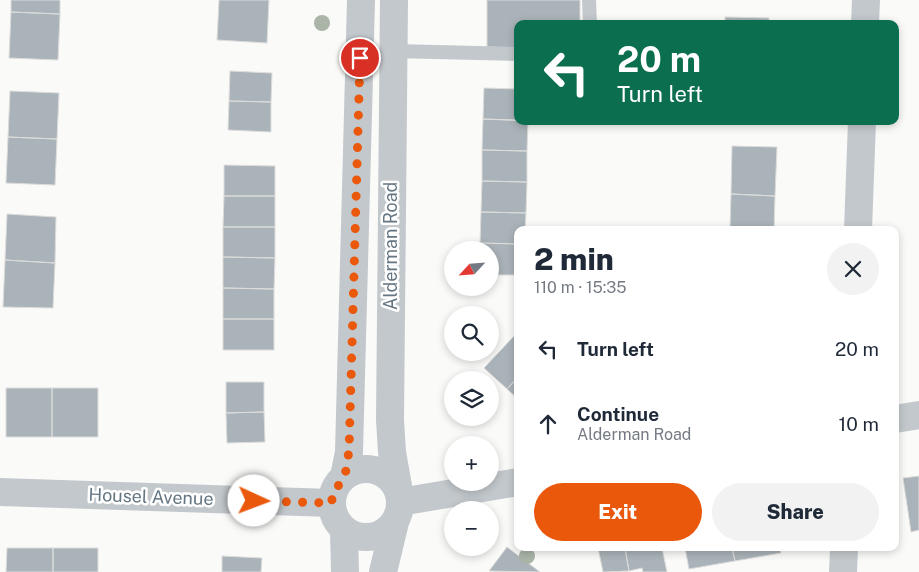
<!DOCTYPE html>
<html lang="en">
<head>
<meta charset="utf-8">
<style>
	body { margin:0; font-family:"Public Sans",sans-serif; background:#f2f2f3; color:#1f2937; height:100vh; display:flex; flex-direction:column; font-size:19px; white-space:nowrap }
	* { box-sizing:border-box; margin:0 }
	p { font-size:16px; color:#747a83 }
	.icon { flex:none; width:28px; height:28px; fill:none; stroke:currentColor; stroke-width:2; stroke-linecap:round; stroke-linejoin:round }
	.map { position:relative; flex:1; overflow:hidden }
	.panel { position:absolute; left:514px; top:226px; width:385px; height:325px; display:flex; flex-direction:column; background:#fff; border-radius:10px; box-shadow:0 2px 8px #0003 }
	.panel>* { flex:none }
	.banner { position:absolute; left:514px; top:20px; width:385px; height:105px; border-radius:10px; box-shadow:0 2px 8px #0003; background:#0b6e4f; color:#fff; overflow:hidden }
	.needle { width:32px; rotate:244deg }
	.fabs { position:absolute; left:444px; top:241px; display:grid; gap:10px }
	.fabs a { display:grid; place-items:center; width:55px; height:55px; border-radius:50%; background:#fff; box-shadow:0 2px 8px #0003; font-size:25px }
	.pin { position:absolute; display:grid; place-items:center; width:42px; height:42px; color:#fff; margin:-21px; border:2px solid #fff; border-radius:50%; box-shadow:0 1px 5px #0007 }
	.me { position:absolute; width:55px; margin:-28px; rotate:92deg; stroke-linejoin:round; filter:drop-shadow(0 0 4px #0008) }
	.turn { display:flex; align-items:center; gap:18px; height:105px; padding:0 20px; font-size:22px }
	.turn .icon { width:65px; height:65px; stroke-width:2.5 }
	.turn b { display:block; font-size:35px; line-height:42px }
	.round { display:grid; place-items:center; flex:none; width:52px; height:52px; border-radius:26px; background:#f2f2f3 }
	.overview { display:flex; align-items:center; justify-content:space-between; height:85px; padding:0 20px }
	h1 { font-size:30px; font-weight:800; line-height:38px }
	.cta { display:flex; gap:10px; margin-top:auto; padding:10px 20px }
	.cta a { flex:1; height:58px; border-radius:30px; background:#ea580c; color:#fff; font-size:20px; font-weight:800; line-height:58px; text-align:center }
	.cta a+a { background:#f2f2f3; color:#1f2937 }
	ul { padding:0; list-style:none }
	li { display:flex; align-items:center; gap:15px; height:75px; padding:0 20px }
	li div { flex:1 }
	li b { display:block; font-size:19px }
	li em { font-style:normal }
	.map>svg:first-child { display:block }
	.building { fill:#aab3b9; stroke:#dcdcda }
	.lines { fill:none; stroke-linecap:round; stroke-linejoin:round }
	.service { stroke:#c3c8cc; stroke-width:14 }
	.minor { stroke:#c3c8cc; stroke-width:28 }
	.tertiary { stroke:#c3c8cc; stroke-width:28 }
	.tree { fill:#aab4a7 }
	.route { stroke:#ea580c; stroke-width:9; stroke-dasharray:0 16.2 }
	.labels { text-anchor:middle; stroke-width:5; stroke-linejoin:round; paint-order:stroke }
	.street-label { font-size:18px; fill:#657683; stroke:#fff }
</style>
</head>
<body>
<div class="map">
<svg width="919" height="572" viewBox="0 0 919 572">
	<rect width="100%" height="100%" fill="#fafaf8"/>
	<path class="building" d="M 11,0 L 60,0 L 60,14 L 11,12 Z
		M 219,0 L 269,0 L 267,43 L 217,40 Z
		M 487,0 L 580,0 L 580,24 L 518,24 L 518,48 L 487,47 Z
		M 11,12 L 60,14 L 58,60 L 9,58 Z
		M 725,17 L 769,18 L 769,24 L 725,24 Z
		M 230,71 L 272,73 L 271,102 L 229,101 Z
		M 484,88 L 518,89 L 518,120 L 483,119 Z
		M 10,91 L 59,93 L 57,139 L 8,137 Z
		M 229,101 L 271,102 L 271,132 L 228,130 Z
		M 483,119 L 528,121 L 527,151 L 482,150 Z
		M 8,137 L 57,139 L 55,185 L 6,183 Z
		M 732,146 L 777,147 L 775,196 L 731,194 Z
		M 482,150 L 527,151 L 527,182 L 482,181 Z
		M 224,165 L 275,166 L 275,196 L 224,196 Z
		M 482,181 L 527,182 L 526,213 L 481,212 Z
		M 731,194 L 775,196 L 774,230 L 730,230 Z
		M 224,196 L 275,196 L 275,227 L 223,227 Z
		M 481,212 L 526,213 L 525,230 L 518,230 L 518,244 L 480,243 Z
		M 7,214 L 56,217 L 55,263 L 5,260 Z
		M 223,227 L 275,227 L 275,258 L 223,257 Z
		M 480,243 L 518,244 L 518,275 L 490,275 L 490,250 L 480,250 Z
		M 223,257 L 275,258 L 274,289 L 223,288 Z
		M 5,260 L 55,263 L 53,308 L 3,307 Z
		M 223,288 L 274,289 L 274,319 L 223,319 Z
		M 223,319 L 274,319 L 274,350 L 223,350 Z
		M 514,336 L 518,340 L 518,377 L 507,389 L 484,368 Z
		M 518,377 L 518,399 L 507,389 Z
		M 226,382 L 264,382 L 264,412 L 226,413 Z
		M 6,388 L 52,388 L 52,437 L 6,437 Z
		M 52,388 L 98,388 L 98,437 L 52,437 Z
		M 264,412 L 265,442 L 227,443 L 226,413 Z
		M 919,476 L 919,530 L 911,532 L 903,478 Z
		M 507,547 L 540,572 L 489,571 Z
		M 7,548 L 53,548 L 53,572 L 6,572 Z
		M 53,548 L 98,548 L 98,572 L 53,572 Z
		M 598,548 L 625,548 L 629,571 L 603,572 Z
		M 625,548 L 662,548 L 667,572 L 643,572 L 642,568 L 629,571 Z
		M 685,548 L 732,548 L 735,561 L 689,569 Z
		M 732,548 L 780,548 L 781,553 L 735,561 Z
		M 222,556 L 262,558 L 261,572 L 222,572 Z"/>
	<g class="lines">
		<path class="service" d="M 589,0 L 590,24
			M 393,51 L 518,54"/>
		<path class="minor" d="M 865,24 L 866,0
			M 858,230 L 862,121
			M 0,492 L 332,503
			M 843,572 L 844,548"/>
		<path class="tertiary" d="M 394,0 L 390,420 L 392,452 L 399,492
			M 895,419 L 919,415
			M332 503a34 34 0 1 1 68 0a34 34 0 1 1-68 0Z
			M 344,477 L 349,452 L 361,0
			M 400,502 L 518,482
			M 344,530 L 345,572
			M 383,572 L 395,522"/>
	</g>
	<g class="tree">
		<circle cx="322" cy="23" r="8"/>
		<circle cx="527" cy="556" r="8"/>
	</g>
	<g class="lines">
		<path class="route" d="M 254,501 L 332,503 C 331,491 339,487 344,477 C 347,470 347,459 349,452 L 360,58"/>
	</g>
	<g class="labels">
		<g class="street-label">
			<text transform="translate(391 246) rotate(-90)" y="6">Alderman Road</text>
			<text transform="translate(151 497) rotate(2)" y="6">Housel Avenue</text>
		</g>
	</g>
</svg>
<div class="fabs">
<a><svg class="needle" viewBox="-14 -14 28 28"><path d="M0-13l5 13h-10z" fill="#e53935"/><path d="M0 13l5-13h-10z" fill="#747a83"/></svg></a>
<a><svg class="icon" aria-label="search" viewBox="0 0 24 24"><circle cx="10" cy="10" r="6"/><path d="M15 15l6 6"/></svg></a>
<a><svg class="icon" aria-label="layers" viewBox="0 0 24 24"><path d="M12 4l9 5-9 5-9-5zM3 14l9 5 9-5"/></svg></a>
<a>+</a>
<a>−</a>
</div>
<div class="pin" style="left:360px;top:58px;background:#d93025"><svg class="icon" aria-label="arrive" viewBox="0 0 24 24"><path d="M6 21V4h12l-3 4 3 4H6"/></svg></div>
<svg class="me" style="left:254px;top:501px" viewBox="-20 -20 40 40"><circle r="19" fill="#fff"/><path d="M0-13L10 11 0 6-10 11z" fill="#ea580c"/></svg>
<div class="banner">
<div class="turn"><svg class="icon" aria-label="left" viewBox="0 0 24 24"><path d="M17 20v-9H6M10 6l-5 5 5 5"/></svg><div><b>20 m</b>Turn left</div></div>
</div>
<section class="panel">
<div class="overview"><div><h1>2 min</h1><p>110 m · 15:35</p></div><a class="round"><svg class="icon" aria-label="close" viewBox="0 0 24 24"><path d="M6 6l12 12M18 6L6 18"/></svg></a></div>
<ul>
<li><svg class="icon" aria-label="left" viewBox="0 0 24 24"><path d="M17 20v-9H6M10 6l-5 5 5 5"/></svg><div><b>Turn left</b></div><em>20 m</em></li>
<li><svg class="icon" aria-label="ahead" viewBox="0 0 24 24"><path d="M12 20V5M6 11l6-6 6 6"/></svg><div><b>Continue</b><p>Alderman Road</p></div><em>10 m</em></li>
</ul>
<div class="cta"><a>Exit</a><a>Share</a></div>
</section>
</div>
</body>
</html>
